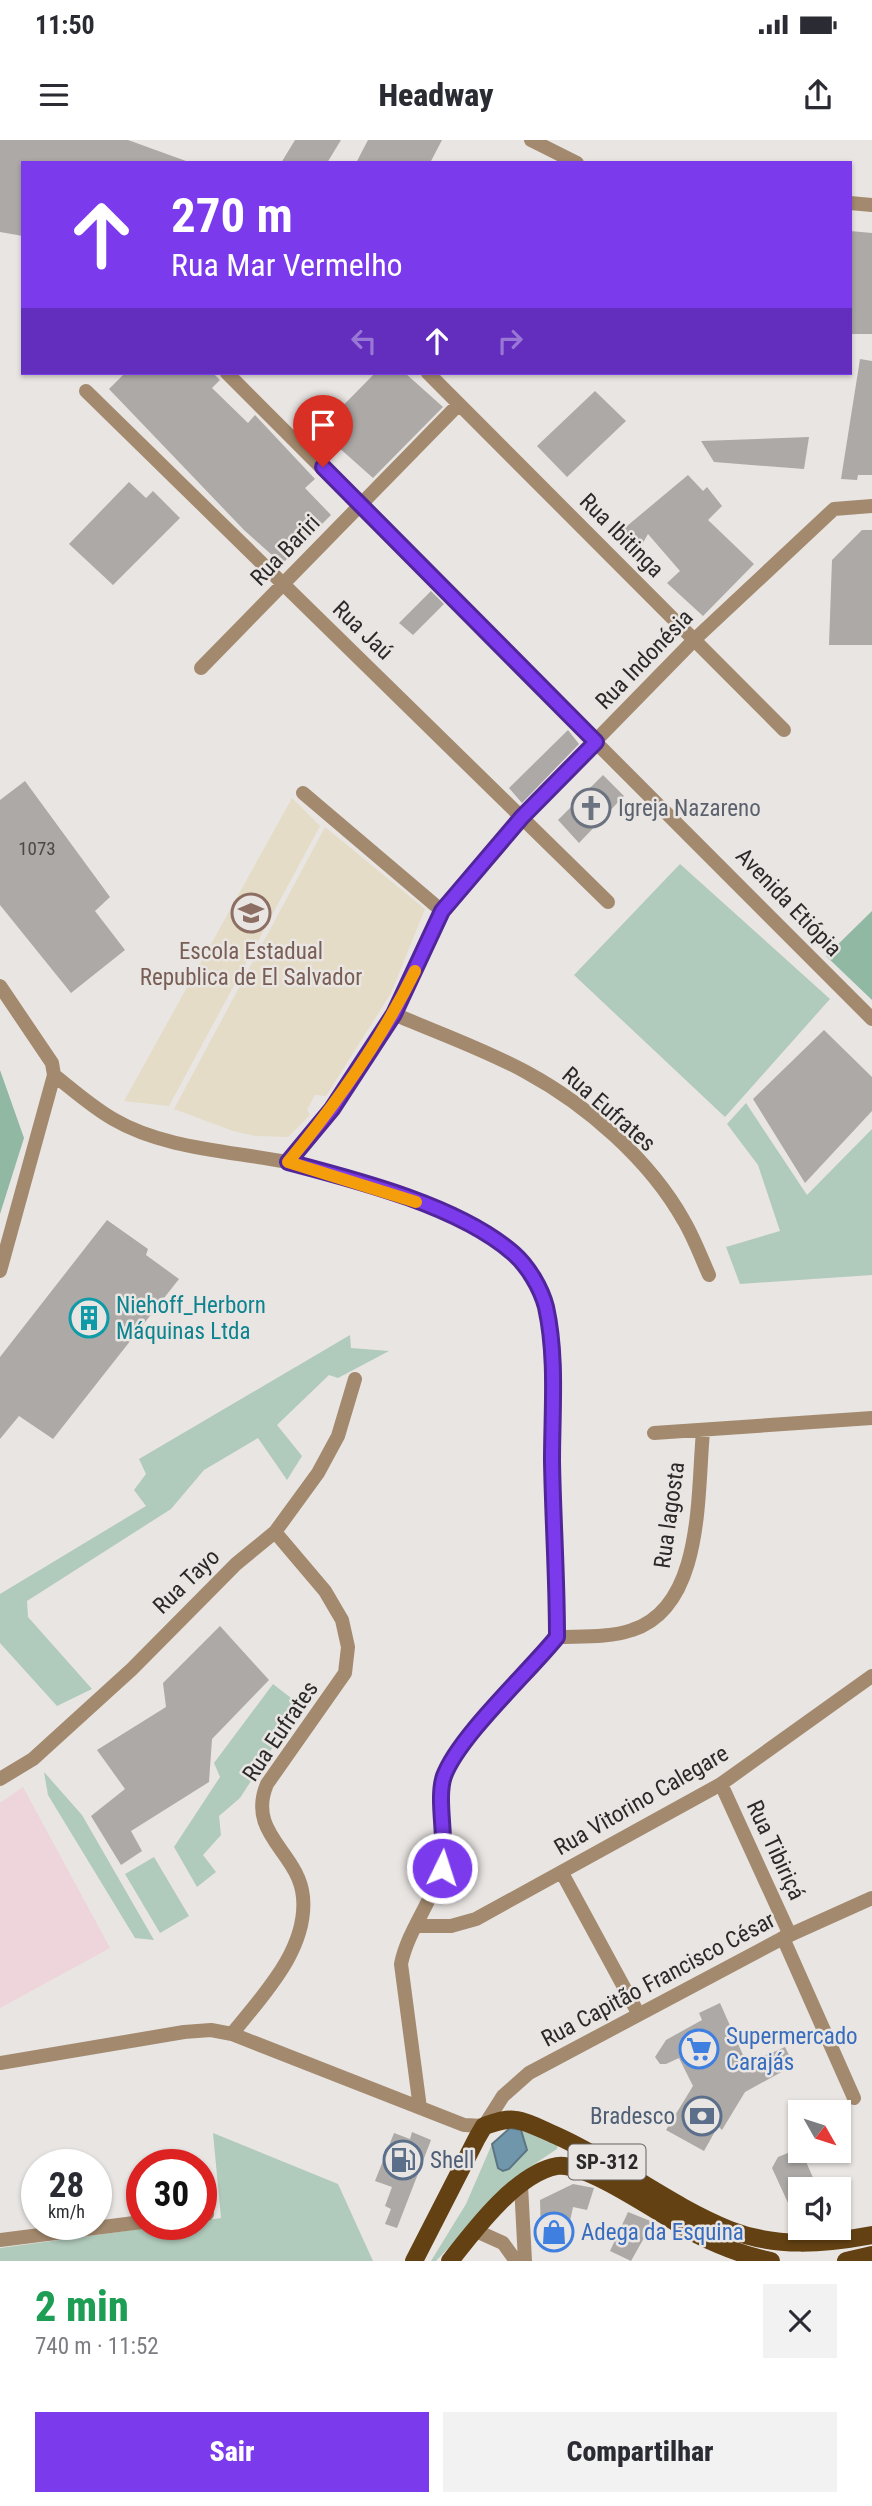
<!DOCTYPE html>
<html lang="pt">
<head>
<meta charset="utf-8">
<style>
	body { margin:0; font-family:"Roboto Condensed",sans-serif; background:#f2f2f3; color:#2b2b33; height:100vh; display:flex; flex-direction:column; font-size:26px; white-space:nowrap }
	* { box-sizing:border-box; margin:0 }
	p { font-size:23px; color:#7c7c81 }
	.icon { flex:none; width:38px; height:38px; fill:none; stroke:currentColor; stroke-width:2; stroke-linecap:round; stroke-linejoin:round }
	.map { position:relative; height:2121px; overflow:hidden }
	.sheet { display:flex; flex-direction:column; background:#fff; flex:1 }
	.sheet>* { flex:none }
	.top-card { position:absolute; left:21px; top:21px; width:831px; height:214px; border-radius:0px; box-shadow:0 2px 5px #0004; background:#7c3aed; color:#fff; overflow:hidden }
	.needle { width:46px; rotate:129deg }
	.tools { position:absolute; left:788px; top:1960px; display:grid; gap:14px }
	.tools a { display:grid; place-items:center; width:63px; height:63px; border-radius:0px; background:#fff; box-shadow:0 2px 5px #0004; font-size:35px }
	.speed { position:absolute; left:21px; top:2009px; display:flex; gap:14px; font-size:35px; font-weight:700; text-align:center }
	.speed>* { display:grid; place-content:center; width:91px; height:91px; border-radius:50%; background:#fff; box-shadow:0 2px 5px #0004; line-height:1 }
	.speed small { font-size:18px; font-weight:400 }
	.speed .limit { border:10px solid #d22; background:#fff; color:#111 }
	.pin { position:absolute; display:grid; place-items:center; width:60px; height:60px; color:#fff; margin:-72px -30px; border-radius:50% 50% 50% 0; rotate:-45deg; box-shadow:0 0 7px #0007 }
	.pin .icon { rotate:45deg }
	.me { position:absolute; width:77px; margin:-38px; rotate:4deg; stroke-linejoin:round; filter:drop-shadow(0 0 5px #0008) }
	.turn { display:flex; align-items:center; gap:24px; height:147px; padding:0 35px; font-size:32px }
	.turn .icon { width:91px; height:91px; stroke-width:2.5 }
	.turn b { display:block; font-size:49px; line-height:60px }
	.lanes { display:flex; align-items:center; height:66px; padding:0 35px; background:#0003; justify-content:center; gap:35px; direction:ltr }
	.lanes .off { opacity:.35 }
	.round { display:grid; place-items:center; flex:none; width:74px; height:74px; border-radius:0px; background:#f2f2f3 }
	.overview { display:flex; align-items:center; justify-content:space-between; height:119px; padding:0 35px }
	h1 { font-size:42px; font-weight:800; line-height:52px; color:#1e9e55 }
	.cta { display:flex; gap:14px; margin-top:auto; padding:14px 35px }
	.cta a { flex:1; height:80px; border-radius:0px; background:#7c3aed; color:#fff; font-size:28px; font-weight:800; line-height:80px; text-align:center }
	.cta a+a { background:#f2f2f3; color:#2b2b33 }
	.status { display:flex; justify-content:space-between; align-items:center; height:49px; padding:0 35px; background:#fff; direction:ltr }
	.status svg { height:19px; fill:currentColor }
	header { display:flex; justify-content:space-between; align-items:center; height:91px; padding:0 35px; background:#fff; font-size:32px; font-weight:800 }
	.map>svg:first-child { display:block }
	.industrial { fill:#eed4db }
	.education { fill:#e4dcc6 }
	.green { fill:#b0cabb }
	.forest { fill:#91b8a2 }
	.water { fill:#6f96aa; stroke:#5b7583; stroke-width:2 }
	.building { fill:#aca9a6 }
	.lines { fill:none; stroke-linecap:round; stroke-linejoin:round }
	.minor { stroke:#a38a6e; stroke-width:14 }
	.tertiary { stroke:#a38a6e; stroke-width:14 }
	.primary { stroke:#634113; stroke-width:18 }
	.route-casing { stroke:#51269a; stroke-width:18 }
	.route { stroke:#7c3aed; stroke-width:12 }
	.slow { stroke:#f59e0b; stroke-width:12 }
	.labels { text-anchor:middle; stroke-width:5; stroke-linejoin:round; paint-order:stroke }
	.number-label { font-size:19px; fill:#4b4948 }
	.shield { fill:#e9e5e3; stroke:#646161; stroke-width:2 }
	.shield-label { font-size:21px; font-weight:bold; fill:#2b2929 }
	.street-label { font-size:23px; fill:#2b2929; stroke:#e9e5e3 }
	.worship-label { font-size:23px; fill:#5b616d; stroke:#e9e5e3; text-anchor:start }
	.education-label { font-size:23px; fill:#785e54; stroke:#e9e5e3 }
	.culture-label { font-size:23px; fill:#0d838f; stroke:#e9e5e3; text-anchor:start }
	.shop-label { font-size:23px; fill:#366cbe; stroke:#e9e5e3; text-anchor:start }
	.service-label { font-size:23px; fill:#4e5e75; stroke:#e9e5e3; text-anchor:end }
</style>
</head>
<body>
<div class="status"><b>11:50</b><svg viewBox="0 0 49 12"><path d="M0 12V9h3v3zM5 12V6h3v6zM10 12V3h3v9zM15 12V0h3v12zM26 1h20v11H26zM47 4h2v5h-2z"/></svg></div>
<header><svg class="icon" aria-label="menu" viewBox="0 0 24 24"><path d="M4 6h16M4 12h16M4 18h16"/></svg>Headway<svg class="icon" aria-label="share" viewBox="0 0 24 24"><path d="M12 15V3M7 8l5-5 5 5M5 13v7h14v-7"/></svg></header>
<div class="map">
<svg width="872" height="2121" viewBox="0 0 872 2121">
	<rect width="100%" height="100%" fill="#e9e5e3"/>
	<path class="industrial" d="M 23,1647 L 110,1808 L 0,1868 L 0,1663 Z"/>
	<path class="education" d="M 292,658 L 320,686 L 169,966 L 124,961 Z
		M 325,687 L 425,769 L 391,853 L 326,956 L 315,955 L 307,970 L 310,975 L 288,997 L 255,996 L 233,991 L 174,969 Z"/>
	<path class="green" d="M 680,724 L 830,859 L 725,977 L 574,835 Z
		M 746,963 L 807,1055 L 872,989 L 872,1135 L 740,1144 L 726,1107 L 780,1091 L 758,1025 L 727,984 Z
		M 350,1195 L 351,1208 L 389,1211 L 338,1238 L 329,1235 L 277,1285 L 302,1316 L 287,1340 L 258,1298 L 204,1330 L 171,1369 L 27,1461 L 28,1477 L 92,1549 L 57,1566 L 0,1503 L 0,1454 L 146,1366 L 134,1350 L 146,1334 L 139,1319 Z
		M 273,1544 L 300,1565 L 240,1658 L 219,1676 L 221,1695 L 203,1715 L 216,1732 L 197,1747 L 174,1707 L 220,1637 L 214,1623 Z
		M 44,1632 L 82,1675 L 154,1800 L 135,1798 L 48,1655 Z
		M 154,1717 L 189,1776 L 160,1793 L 125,1734 Z
		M 510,1988 L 559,2000 L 557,2009 L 518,2035 L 436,2121 L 431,2121 L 466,2064 L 492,2004 Z
		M 213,1993 L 338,2044 L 373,2121 L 0,2121 L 0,2108 L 177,2084 L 201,2084 L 201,2081 L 221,2078 Z"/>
	<path class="forest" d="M 872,771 L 872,860 L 826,816 Z
		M 0,930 L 24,998 L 0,1074 Z"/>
	<path class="water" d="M 510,1988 L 521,1990 L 527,2010 L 509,2029 L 503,2031 L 498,2028 L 492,2004 Z"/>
	<path class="building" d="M 0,0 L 128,0 L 186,21 L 23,23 L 23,96 L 0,92 Z
		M 295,0 L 341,0 L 327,23 L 281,23 Z
		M 368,0 L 442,0 L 430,23 L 356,23 Z
		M 850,91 L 872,93 L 872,194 L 850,194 Z
		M 860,219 L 872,221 L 872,335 L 858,335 L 857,340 L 841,339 Z
		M 125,233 L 213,233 L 220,240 L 212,248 L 248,283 L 255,275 L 315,339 L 305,348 L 331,375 L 282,424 L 244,390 L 109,249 Z
		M 375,233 L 405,233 L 443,267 L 373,338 L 337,306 L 341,301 L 324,285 Z
		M 595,251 L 626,281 L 567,337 L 537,306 Z
		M 809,297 L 804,329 L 714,322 L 701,301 Z
		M 688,335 L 703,351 L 707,347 L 722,366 L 708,380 L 754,424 L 703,476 L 667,443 L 680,431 L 648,394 L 640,408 L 621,391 Z
		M 129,342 L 146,358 L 153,351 L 180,378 L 113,445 L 69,404 Z
		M 862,390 L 872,390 L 872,505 L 829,505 L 832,420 Z
		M 431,451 L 444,464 L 413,495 L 399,483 Z
		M 568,590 L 579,604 L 522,663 L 509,648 Z
		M 603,635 L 624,656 L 579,703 L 558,680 Z
		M 25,641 L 110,757 L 95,771 L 125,810 L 71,853 L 0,765 L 0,660 Z
		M 824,890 L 872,937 L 872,971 L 805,1043 L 753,959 Z
		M 107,1080 L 148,1109 L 146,1115 L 179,1139 L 53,1299 L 19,1276 L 0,1299 L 0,1217 Z
		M 220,1486 L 269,1540 L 212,1599 L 209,1642 L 131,1691 L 142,1711 L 121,1725 L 91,1676 L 125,1649 L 97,1610 L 166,1567 L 163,1543 Z
		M 720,1863 L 747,1924 L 785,1907 L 794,1925 L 745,1952 L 722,1990 L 718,1986 L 704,2011 L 666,1990 L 693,1946 L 679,1918 L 666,1924 L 660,1924 L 655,1917 L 666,1900 L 702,1880 L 699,1873 Z
		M 412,1992 L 431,2000 L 397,2088 L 385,2084 L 391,2069 L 385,2066 L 392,2047 L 375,2041 L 394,1993 L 410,1999 Z
		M 800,2008 L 818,2049 L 800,2049 L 800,2089 L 772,2028 L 778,2017 Z
		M 573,2044 L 594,2048 L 587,2070 L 573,2067 L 566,2100 L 541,2096 L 540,2060 Z
		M 628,2072 L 653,2082 L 631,2121 L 610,2111 Z"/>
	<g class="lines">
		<path class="minor" d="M 531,0 L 577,23
			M 850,63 L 872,65
			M 227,233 L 872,879
			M 428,233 L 784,590
			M 86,251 L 608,762
			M 201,528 L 459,264
			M 303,653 L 442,771
			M 0,846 L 52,923 L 54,935 C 73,950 92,967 113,979 C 164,1009 231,1011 287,1022 C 353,1035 495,1078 532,1136 C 564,1185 551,1266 552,1322 C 553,1380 557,1439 557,1497 C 531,1530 453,1604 444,1640 C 436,1668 449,1696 442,1725 C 434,1760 408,1789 401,1824 L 420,1968
			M 394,874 C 438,893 484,909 526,932 C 587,965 650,1020 684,1081 C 694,1098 701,1117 709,1135
			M 288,1022 L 332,969 L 394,874 L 442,771 L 521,677 L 695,499 L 834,369 L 872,366
			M 0,1131 L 54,935
			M 654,1293 L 872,1278
			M 557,1497 C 581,1496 609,1498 632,1490 C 704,1467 697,1354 703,1292
			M 0,1639 L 33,1619 L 132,1529 L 236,1424 L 275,1392 L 318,1333 L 338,1296 L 355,1239
			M 721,1644 L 790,1795
			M 562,1733 L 638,1873
			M 417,1786 L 451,1786 L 476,1779 L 721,1644 L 872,1536
			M 783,1798 L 854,1958
			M 232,1894 C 262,1856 308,1810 303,1757 C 299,1712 246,1694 267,1644 L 345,1533 L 348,1507 L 342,1480 L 325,1451 L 275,1392
			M 0,1923 L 184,1892 L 211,1890 L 232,1894 L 464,1985 L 484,1986
			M 201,2075 L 207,2074
			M 0,2100 L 142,2082"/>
		<path class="tertiary" d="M 484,1986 L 503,1956 L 529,1933 L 783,1798 L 872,1758
			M 521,2045 L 525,2121
			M 474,2090 L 503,2103 L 516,2121"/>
		<path class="primary" d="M 414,2121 L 477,1998 L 484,1986 C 494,1983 505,1978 516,1980 C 529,1982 543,1990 555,1995 C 616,2022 668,2065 730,2090 C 776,2108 824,2104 872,2095
			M 450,2121 C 474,2090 517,2033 557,2026 C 586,2021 667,2079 696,2094 C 720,2106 745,2116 771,2121
			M 846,2121 L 872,2115"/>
	</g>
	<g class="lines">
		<defs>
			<path id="route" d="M 323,327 L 596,602 L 522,677 L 442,771 L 394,874 L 332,969 L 288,1022 C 357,1040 459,1066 513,1113 C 528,1126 541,1148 546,1167 C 557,1217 552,1270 552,1321 C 553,1380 557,1438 557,1497 C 528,1533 459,1596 444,1636 C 436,1659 447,1698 442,1728"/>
		</defs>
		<use href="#route" class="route-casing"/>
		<use href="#route" class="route"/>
		<path class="slow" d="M 415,831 C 381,900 337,963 288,1022 L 416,1062"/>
	</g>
	<defs>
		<symbol id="church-ring" viewBox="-11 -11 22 22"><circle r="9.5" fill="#e9e5e3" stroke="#6b7280" stroke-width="1.5"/><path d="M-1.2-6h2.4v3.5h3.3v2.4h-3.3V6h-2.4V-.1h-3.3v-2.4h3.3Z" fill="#6b7280"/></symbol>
		<symbol id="school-ring" viewBox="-11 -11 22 22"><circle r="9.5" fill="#e9e5e3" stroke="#8d6e63" stroke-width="1.5"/><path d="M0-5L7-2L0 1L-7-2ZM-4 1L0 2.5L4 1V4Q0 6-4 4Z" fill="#8d6e63"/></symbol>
		<symbol id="building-ring" viewBox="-11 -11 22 22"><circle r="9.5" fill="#e9e5e3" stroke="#0f9aa8" stroke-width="1.5"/><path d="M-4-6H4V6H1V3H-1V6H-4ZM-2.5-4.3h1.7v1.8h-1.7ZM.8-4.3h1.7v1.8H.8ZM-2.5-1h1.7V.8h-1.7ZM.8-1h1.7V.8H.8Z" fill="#0f9aa8"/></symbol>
		<symbol id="supermarket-ring" viewBox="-11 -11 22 22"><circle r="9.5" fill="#e9e5e3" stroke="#3f7fe0" stroke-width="1.5"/><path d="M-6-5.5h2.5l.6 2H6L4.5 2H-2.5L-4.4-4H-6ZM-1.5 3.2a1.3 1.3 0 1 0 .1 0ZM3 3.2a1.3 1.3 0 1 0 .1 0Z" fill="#3f7fe0"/></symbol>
		<symbol id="bank-ring" viewBox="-11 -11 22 22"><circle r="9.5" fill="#e9e5e3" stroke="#5c6f8a" stroke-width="1.5"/><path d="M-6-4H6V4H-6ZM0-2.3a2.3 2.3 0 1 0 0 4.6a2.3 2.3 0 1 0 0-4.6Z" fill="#5c6f8a"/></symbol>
		<symbol id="fuel-ring" viewBox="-11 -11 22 22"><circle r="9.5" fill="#e9e5e3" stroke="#5c6f8a" stroke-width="1.5"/><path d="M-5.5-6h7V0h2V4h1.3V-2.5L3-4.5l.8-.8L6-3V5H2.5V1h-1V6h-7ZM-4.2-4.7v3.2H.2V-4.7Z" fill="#5c6f8a"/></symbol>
		<symbol id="shop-ring" viewBox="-11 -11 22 22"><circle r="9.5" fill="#e9e5e3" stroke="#3f7fe0" stroke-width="1.5"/><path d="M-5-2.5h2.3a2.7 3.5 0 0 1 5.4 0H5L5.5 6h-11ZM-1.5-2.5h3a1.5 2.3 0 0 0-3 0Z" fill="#3f7fe0"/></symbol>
	</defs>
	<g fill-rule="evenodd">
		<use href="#church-ring" x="569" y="646" width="44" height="44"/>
		<use href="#school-ring" x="229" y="751" width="44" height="44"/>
		<use href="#building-ring" x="67" y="1156" width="44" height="44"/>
		<use href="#supermarket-ring" x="677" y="1887" width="44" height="44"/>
		<use href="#bank-ring" x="680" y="1954" width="44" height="44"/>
		<use href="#fuel-ring" x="381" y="1998" width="44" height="44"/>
		<use href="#shop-ring" x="532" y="2070" width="44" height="44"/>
	</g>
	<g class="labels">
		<g class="number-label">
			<text x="37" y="715">1073</text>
		</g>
		<rect class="shield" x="568.5" y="2004.5" width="77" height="35" rx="5"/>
		<g class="shield-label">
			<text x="607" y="2029">SP-312</text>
		</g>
		<g class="street-label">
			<text transform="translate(622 395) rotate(45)" y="8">Rua Ibitinga</text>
			<text transform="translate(285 410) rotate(-46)" y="8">Rua Bariri</text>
			<text transform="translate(363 490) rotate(44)" y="8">Rua Jaú</text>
			<text transform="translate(644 519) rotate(-46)" y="8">Rua Indonésia</text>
			<text transform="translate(789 762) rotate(46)" y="8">Avenida Etiópia</text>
			<text transform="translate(609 969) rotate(41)" y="8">Rua Eufrates</text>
			<text transform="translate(669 1375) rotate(-82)" y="8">Rua lagosta</text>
			<text transform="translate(186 1441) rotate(-44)" y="8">Rua Tayo</text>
			<text transform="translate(280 1591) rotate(-56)" y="8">Rua Eufrates</text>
			<text transform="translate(641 1660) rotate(-30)" y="8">Rua Vitorino Calegare</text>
			<text transform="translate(776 1710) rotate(65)" y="8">Rua Tibiriçá</text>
			<text transform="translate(658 1839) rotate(-28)" y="8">Rua Capitão Francisco César</text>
		</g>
		<g class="worship-label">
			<text x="618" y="676">Igreja Nazareno</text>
		</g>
		<g class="education-label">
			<text x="251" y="819">Escola Estadual<tspan x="251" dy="26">Republica de El Salvador</tspan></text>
		</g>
		<g class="culture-label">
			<text x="116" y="1173">Niehoff_Herborn<tspan x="116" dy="26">Máquinas Ltda</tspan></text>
		</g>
		<g class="shop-label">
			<text x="726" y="1904">Supermercado<tspan x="726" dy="26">Carajás</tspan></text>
			<text x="581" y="2100">Adega da Esquina</text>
		</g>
		<g class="service-label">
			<text x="675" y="1984">Bradesco</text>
			<text x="430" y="2028" text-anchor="start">Shell</text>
		</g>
	</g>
</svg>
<div class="tools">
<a><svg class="needle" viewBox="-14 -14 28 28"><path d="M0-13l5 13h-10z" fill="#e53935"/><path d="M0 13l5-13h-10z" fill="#7c7c81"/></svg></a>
<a><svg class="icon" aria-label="sound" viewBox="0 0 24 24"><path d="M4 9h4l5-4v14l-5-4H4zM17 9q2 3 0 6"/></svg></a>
</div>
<div class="speed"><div>28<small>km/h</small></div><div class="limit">30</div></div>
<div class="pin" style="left:323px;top:327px;background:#d93025"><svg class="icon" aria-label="arrive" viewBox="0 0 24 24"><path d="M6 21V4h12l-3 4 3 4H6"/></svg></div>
<svg class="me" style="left:442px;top:1728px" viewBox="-20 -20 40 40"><circle r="17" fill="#7c3aed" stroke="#fff" stroke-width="3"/><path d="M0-11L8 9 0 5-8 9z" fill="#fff"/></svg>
<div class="top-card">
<div class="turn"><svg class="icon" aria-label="ahead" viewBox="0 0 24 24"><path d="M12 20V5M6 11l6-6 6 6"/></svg><div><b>270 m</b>Rua Mar Vermelho</div></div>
<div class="lanes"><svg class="icon off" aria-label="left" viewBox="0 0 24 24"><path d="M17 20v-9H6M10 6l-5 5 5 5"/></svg><svg class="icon" aria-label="ahead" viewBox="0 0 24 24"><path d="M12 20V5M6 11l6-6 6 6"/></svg><svg class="icon off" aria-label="right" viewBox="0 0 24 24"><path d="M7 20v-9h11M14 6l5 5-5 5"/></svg></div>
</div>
</div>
<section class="sheet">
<div class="overview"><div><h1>2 min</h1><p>740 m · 11:52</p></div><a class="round"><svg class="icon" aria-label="close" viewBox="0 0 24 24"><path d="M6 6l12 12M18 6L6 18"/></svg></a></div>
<div class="cta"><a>Sair</a><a>Compartilhar</a></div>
</section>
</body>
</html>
